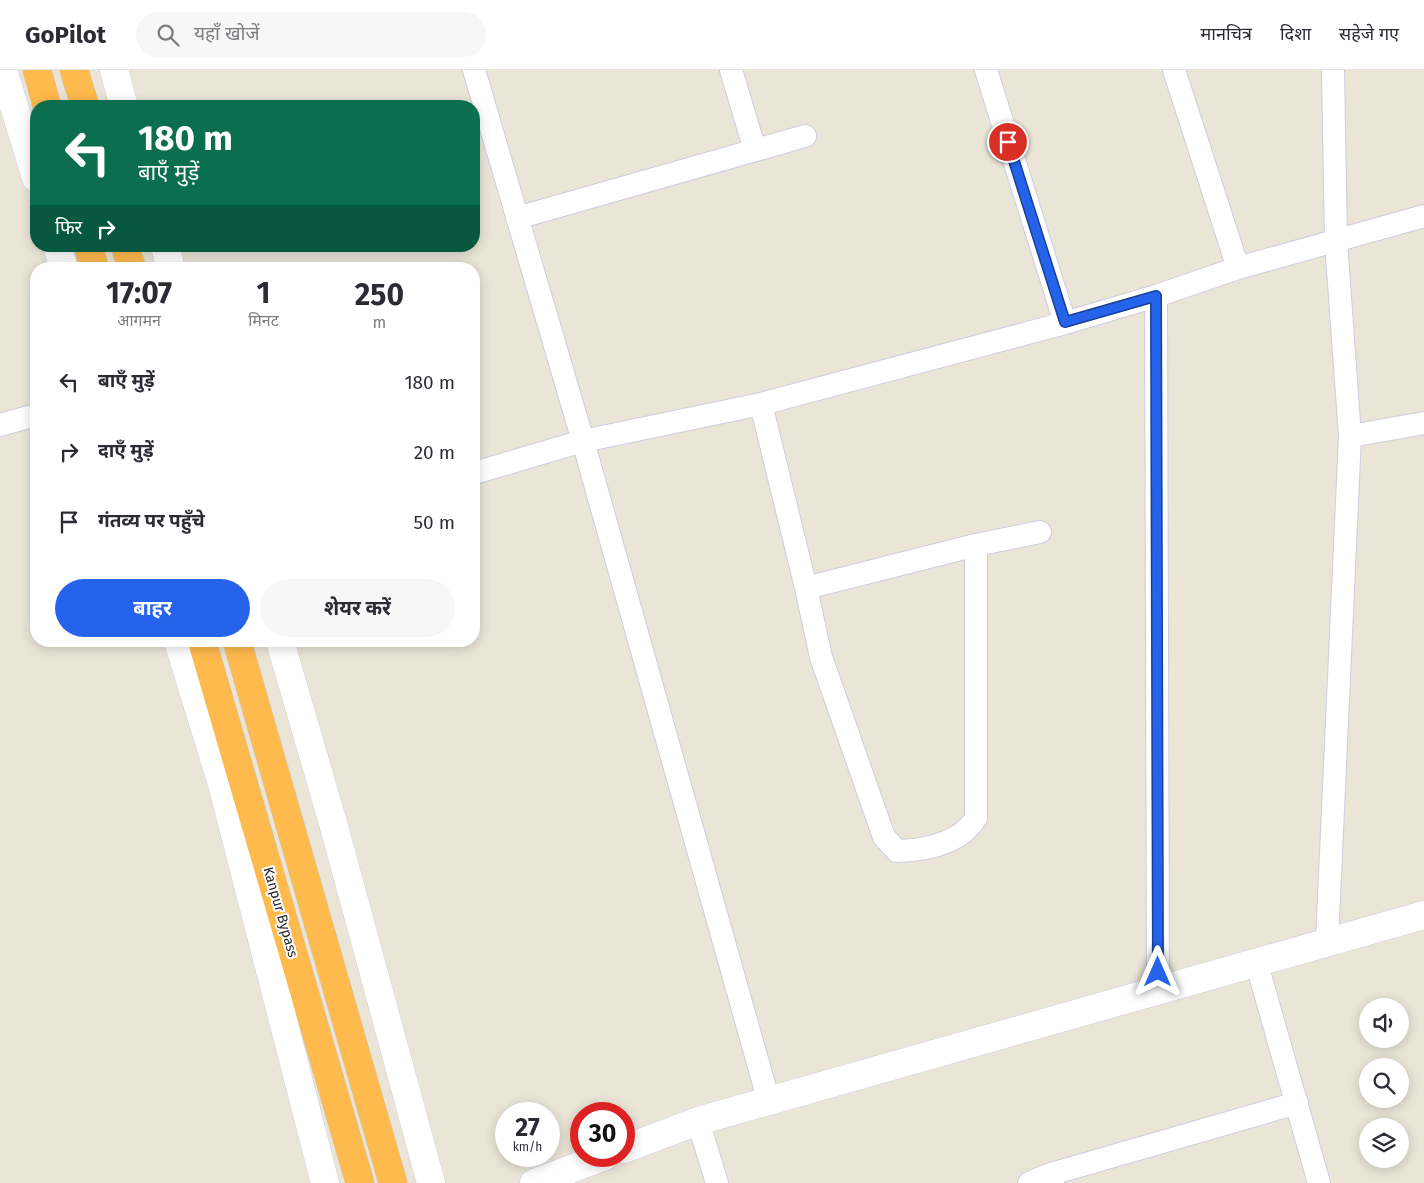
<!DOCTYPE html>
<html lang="hi">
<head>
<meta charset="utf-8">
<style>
	body { margin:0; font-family:"Fira Sans","Noto Sans Devanagari",sans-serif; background:#f7f7f7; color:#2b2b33; height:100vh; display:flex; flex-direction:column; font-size:19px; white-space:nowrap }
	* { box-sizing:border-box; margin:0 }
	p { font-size:16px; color:#7c7c81 }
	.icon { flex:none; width:28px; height:28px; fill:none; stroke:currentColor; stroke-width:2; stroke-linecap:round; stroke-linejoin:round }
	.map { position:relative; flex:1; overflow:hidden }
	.panel { position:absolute; left:30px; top:192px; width:450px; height:385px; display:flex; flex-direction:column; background:#fff; border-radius:20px; box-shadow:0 2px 12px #0003 }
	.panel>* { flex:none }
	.hud { position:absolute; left:30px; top:30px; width:450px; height:152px; border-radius:20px; box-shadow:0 2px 12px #0003; background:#0b6e4f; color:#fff; overflow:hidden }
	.controls { position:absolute; left:1359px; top:928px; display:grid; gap:10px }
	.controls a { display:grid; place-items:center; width:50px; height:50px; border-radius:50%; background:#fff; box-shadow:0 2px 12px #0003; font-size:25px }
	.speed { position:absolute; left:495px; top:1032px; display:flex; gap:10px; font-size:25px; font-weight:700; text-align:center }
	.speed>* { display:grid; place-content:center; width:65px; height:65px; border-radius:50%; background:#fff; box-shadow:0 2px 12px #0003; line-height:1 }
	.speed small { font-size:12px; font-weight:400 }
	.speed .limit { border:8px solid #d22; background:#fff; color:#111 }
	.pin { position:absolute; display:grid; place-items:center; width:42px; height:42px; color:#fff; margin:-21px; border:2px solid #fff; border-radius:50%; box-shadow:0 1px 5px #0007 }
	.me { position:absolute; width:55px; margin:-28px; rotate:0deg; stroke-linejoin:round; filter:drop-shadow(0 0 4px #0008) }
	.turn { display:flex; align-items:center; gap:18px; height:105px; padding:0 25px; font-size:22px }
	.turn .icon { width:65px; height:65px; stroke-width:2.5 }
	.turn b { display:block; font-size:35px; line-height:42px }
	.then { display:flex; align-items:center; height:48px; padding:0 25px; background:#0003; gap:10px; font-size:19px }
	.eta { display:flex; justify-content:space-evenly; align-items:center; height:85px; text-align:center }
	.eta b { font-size:30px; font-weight:700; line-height:35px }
	.cta { display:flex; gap:10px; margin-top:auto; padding:10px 25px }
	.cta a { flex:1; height:58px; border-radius:30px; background:#2563eb; color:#fff; font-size:20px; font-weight:700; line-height:58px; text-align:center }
	.cta a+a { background:#f7f7f7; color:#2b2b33 }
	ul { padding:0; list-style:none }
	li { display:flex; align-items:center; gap:15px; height:70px; padding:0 25px }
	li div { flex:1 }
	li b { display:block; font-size:19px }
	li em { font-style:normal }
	header { display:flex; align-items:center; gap:30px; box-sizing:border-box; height:70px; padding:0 25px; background:#fff; border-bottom:1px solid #e1e1e2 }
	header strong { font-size:24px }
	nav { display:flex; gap:28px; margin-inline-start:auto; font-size:18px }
	.search { width:350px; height:45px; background:#f7f7f7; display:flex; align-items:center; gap:12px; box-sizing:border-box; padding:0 18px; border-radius:28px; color:#7c7c81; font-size:19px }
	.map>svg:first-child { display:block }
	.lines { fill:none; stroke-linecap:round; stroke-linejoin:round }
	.street-casing { stroke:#cdcde0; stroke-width:24 }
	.secondary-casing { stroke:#cdcde0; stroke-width:29 }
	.highway-casing { stroke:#c7c7c7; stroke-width:29 }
	.street { stroke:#fff; stroke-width:22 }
	.secondary { stroke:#fff; stroke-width:28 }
	.highway { stroke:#ffba4d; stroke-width:28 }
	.route-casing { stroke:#184099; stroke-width:12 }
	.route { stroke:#2563eb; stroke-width:9 }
	.labels { text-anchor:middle; stroke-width:4; stroke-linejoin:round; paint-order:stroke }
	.street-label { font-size:14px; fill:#272727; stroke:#fff }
</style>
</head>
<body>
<header>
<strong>GoPilot</strong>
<div class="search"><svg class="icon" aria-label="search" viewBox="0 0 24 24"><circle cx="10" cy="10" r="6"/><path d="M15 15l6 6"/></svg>यहाँ खोजें</div>
<nav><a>मानचित्र</a><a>दिशा</a><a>सहेजे गए</a></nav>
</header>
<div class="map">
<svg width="1424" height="1113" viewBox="0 0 1424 1113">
	<rect width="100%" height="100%" fill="#eae5d7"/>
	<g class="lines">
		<defs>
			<path id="street" d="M 474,0 L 583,371 L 769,1032
				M 731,0 L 755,80
				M 986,0 L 1065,253
				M 1174,0 L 1238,198
				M 517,148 L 805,66
				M 1156,226 L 1158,921
				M 761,334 L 806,518 L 821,587 L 884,767 L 897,781 C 926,780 960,774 976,748 L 976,475
				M 0,355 L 36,345
				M 1350,366 L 1424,353
				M 474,403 L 583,371 L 761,334 L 1065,253 L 1156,226 L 1238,198 L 1424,146
				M 806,518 L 976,475 L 1040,462
				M 1327,871 L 1350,366 L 1336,172 L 1333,0
				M 1256,891 L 1319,1113
				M 698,1051 L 717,1113
				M 1051,1104 L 1297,1033
				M 1029,1113 L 1051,1104 L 1053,1113"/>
			<path id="secondary" d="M 3,0 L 36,108
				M 114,0 L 124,36
				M 57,176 L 64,199
				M 165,176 L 171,199
				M 178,571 L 222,714 L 325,1113
				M 280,571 L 333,753 L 431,1113
				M 624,1079 L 698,1051 L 1424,845
				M 534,1113 L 605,1086"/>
			<path id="highway" d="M 37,0 L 47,36
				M 74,0 L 85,36
				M 88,176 L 95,199
				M 125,176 L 132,199
				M 202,571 L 360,1113
				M 237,571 L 393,1113"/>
		</defs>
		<use href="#street" class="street-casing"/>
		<use href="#secondary" class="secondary-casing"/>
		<use href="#highway" class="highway-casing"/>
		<use href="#street" class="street"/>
		<use href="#secondary" class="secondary"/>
		<use href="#highway" class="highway"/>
	</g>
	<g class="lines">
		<defs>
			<path id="route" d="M 1008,72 L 1065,252 L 1156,226 L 1158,902"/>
		</defs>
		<use href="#route" class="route-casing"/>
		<use href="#route" class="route"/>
	</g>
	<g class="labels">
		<g class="street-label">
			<text transform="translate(281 842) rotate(74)" y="5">Kanpur Bypass</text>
		</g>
	</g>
</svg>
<div class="controls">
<a><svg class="icon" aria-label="sound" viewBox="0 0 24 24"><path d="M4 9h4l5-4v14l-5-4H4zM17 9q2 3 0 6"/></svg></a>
<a><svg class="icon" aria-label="search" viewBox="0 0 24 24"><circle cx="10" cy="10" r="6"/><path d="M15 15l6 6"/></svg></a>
<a><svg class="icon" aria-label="layers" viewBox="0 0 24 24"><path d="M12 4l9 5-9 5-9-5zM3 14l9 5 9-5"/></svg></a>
</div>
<div class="speed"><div>27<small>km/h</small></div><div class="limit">30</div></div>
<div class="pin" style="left:1008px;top:72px;background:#d93025"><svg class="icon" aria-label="arrive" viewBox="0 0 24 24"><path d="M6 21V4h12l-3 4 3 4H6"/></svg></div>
<svg class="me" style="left:1158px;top:902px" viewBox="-20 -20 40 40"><path d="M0-17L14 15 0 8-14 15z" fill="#2563eb" stroke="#fff" stroke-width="4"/></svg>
<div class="hud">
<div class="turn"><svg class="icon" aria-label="left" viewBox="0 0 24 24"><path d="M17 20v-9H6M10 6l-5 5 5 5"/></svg><div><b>180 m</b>बाएँ मुड़ें</div></div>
<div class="then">फिर<svg class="icon" aria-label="right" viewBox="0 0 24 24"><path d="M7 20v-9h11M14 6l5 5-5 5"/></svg></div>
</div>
<section class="panel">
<div class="eta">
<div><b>17:07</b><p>आगमन</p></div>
<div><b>1</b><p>मिनट</p></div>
<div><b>250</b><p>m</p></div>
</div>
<ul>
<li><svg class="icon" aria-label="left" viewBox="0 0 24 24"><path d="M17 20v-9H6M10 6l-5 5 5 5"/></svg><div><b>बाएँ मुड़ें</b></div><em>180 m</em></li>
<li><svg class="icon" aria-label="right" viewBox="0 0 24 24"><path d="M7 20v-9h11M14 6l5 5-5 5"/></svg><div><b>दाएँ मुड़ें</b></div><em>20 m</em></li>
<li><svg class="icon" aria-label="arrive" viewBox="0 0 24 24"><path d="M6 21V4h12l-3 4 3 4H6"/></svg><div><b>गंतव्य पर पहुँचे</b></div><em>50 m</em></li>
</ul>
<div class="cta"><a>बाहर</a><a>शेयर करें</a></div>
</section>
</div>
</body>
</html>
